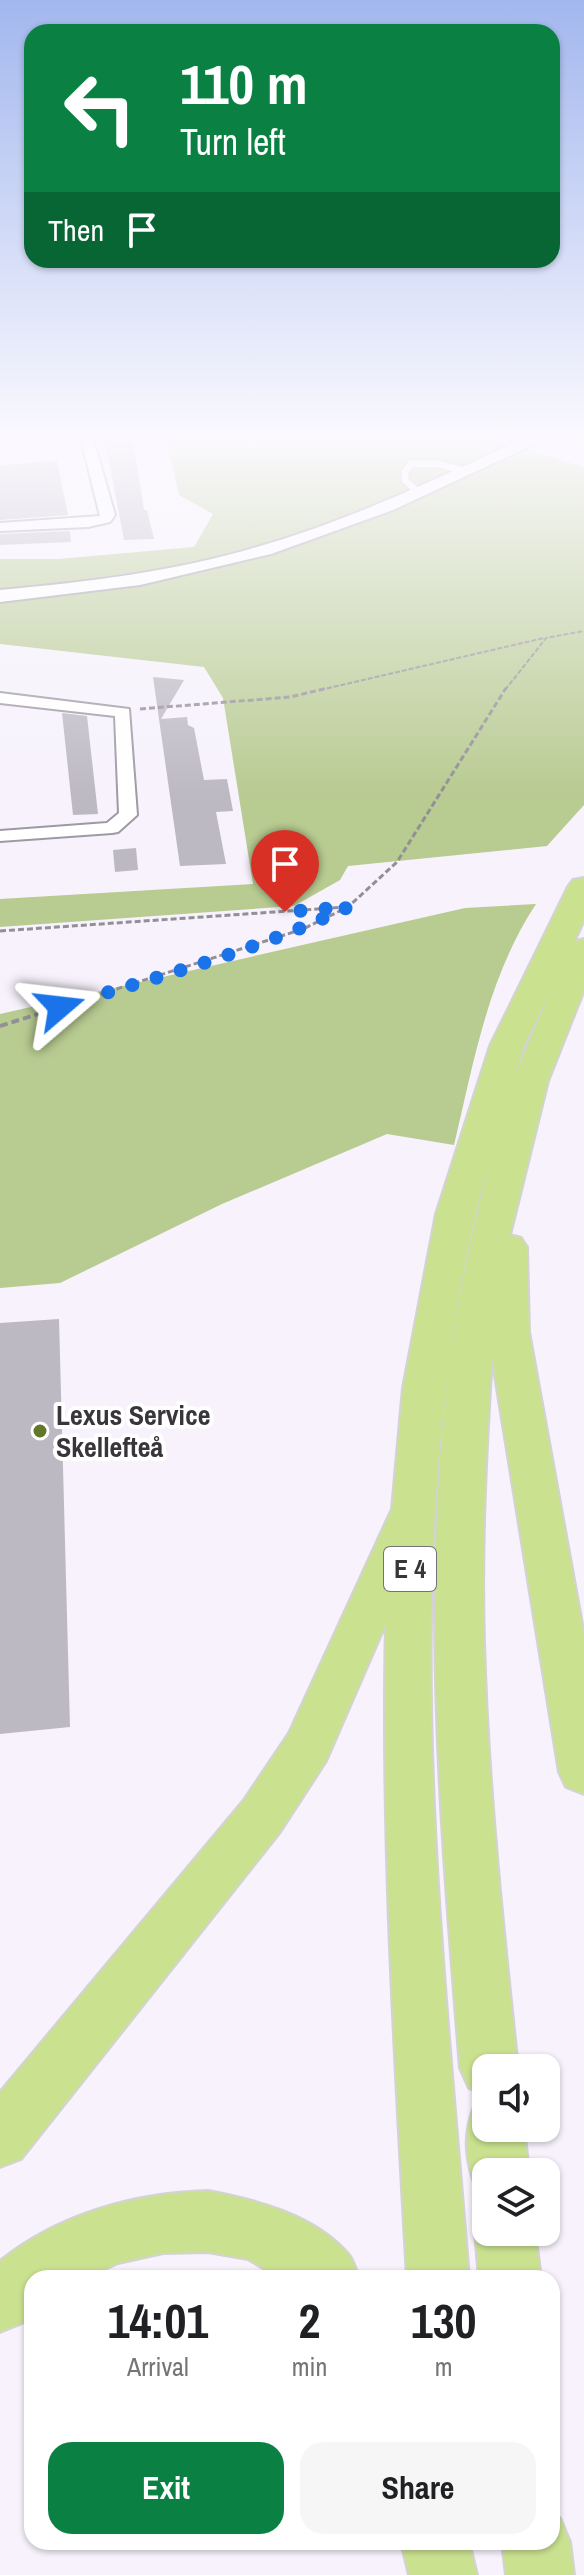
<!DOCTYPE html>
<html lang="en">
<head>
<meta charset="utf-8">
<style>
	body { margin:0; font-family:"Archivo Narrow",sans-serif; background:#f6f6f6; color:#202124; height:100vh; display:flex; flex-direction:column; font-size:30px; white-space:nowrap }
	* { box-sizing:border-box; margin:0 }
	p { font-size:26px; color:#757577 }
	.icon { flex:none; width:44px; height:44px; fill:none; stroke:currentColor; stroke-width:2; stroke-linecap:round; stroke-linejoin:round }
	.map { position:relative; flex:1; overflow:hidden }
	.side { position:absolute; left:24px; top:2270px; width:536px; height:280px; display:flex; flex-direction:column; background:#fff; border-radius:24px; box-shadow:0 2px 6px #0004 }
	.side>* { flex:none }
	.hud { position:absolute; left:24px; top:24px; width:536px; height:244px; border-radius:24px; box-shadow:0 2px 6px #0004; background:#0b8043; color:#fff; overflow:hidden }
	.controls { position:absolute; left:472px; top:2054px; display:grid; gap:16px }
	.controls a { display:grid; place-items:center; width:88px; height:88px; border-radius:16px; background:#fff; box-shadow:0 2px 6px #0004; font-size:40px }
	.pin { position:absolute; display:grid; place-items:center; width:68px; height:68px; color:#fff; margin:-82px -34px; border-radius:50% 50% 50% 0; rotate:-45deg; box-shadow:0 0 8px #0007 }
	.pin .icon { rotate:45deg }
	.me { position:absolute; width:88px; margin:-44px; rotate:73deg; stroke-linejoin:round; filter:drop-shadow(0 0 6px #0008) }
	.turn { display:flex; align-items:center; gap:28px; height:168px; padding:0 24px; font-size:36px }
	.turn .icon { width:104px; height:104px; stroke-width:2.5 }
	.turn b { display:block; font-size:56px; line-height:68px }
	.then { display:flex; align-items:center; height:76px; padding:0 24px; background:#0003; gap:16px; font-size:30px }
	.eta { display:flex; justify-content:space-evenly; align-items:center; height:136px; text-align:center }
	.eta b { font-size:48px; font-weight:700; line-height:56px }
	.primary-button { display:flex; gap:16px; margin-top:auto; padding:16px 24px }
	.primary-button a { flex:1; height:92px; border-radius:24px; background:#0b8043; color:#fff; font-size:32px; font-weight:700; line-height:92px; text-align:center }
	.primary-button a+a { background:#f6f6f6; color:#202124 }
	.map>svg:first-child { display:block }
	.green { fill:#b8cb91 }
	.building { fill:#bdb9c2 }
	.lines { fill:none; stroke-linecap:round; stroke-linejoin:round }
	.service-casing { stroke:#9e9aa3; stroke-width:9 }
	.minor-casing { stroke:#9e9aa3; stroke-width:4 }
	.tertiary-casing { stroke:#9e9aa3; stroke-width:4 }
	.trunk-casing { stroke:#d3d3d4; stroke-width:4 }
	.path-far2 { stroke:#928f96; stroke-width:2; stroke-dasharray:5 2; stroke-linecap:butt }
	.path-far1 { stroke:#928f96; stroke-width:3; stroke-dasharray:6 3; stroke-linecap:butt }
	.path { stroke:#928f96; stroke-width:4; stroke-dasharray:8 4; stroke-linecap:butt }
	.service { stroke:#fff; stroke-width:7 }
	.minor { fill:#fff; fill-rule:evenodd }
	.tertiary { fill:#fff; fill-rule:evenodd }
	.trunk { fill:#cae290; fill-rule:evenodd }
	.route { stroke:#1a73e8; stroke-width:14; stroke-dasharray:0 25.2 }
	.poi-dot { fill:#627727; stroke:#fff; stroke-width:3 }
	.labels { text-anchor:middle; stroke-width:8; stroke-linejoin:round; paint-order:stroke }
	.shield { fill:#fff; stroke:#747275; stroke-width:2 }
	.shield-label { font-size:26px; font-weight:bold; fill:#38363a }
	.poi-label { font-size:28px; font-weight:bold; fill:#38363a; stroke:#fff; text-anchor:start }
</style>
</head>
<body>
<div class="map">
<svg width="584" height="2575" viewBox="0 0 584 2575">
	<rect width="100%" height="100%" fill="#f7f2fc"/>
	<path class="green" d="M 165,435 L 475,435 L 584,467 L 584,805 L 547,846 L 348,866 L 340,880 L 294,906 L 0,927 L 0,899 L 253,884 L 223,698 L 204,667 L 0,644 L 0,559 L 58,559 L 194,547 L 213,514 L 179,495 Z
		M 536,904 C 488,977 474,1061 454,1145 L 387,1134 L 222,1204 L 60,1283 L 0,1288 L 0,1014 L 465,908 Z"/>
	<path class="building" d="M 104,435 L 126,435 L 127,440 L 133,439 L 144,510 L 147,510 L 154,539 L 124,540 Z
		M 57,461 L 68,515 L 0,520 L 0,465 Z
		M 70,531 L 71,542 L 0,545 L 0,534 Z
		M 153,677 L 184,680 L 161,719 L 187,717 L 188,725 L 194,728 L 204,780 L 227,779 L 233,811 L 216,812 L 226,864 L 180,866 Z
		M 62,713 L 87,716 L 98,814 L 73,815 Z
		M 136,848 L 138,870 L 115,872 L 113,850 Z
		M 59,1319 L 70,1727 L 0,1734 L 0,1323 Z"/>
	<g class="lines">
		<defs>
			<path id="service" d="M 418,492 L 405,480 L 405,472 L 411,464 L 439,464 L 464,471"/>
			<path id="minor" d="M 80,435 L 92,435 L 115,515 L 110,522 L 88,527 L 0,531 L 0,523 L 100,516 Z
				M 0,693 L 129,709 L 137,815 L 118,832 L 112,833 L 0,841 L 0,831 L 107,823 L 119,813 L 115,716 L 0,703 Z"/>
			<path id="tertiary" d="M 532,435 L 554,435 L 393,510 L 271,554 L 140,585 L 0,602 L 0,590 C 87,582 173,572 257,547 C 352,520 442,476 532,435 Z"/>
			<path id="trunk" d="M 584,878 L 584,920 L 574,942 L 584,939 L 584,990 L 548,1081 L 510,1235 L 521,1238 L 527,1247 L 529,1332 L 584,1635 L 584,1794 L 566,1787 L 559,1772 L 492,1357 C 486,1453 481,1548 484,1643 C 488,1785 503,1927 518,2068 L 486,2068 L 486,2095 L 469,2088 L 460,2068 C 438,1791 411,1491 475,1217 C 481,1190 490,1163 498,1135 C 388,1502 439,1903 469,2278 L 407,2278 C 395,2060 381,1842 386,1623 L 326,1761 L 280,1832 L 21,2159 L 0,2167 L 0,2092 L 244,1800 L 289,1733 L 392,1509 L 403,1388 L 436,1214 L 490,1046 L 568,887 L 573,880 ZM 550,992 L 516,1073 L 524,1046 Z
				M 486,2103 L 486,2128 L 524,2128 L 529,2172 L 486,2172 L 486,2196 L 478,2193 C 466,2164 462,2136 474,2107 Z
				M 208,2191 C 256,2200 315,2215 349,2255 C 354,2261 356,2271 359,2278 L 280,2278 L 248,2259 L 208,2252 L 163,2253 L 118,2263 L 85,2278 L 32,2278 L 32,2315 L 22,2323 L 0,2332 L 0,2261 C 59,2214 134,2193 208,2191 Z
				M 486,2209 L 486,2232 L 535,2232 L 541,2278 L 479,2278 L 475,2232 Z
				M 552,2515 L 560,2518 L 570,2542 L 574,2575 L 506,2575 L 502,2542 L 552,2542 Z
				M 401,2542 L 469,2542 L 477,2575 L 409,2575 Z"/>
		</defs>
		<use href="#service" class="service-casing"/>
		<use href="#minor" class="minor-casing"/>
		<use href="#tertiary" class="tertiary-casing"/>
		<use href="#trunk" class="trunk-casing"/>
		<path class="path-far2" d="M 320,690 L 544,638
			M 505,690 L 546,638 L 584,631"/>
		<path class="path-far1" d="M 140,709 L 290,697 L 328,688
			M 0,931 L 346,907
			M 48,1011 L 303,929 L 348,907 L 397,862 L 506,688"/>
		<path class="path" d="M 0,1026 L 54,1009"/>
		<use href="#service" class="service"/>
		<use href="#minor" class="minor"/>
		<use href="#tertiary" class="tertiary"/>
		<use href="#trunk" class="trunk"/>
	</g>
	<linearGradient id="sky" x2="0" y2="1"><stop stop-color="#a2b7ee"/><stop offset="0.55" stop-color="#fbf9fe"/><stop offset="1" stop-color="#fbf9fe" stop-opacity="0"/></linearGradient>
	<rect width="584" height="796" fill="url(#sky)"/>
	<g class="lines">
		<path class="route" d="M 60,1007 C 157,977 256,951 348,907 L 285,912"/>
	</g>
	<circle class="poi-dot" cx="40" cy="1431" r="8"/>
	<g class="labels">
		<rect class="shield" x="384" y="1547" width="52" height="44" rx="6"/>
		<g class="shield-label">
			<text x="410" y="1578">E 4</text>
		</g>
		<g class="poi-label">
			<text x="56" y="1425">Lexus Service<tspan x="56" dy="32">Skellefteå</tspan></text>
		</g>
	</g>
</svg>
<div class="controls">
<a><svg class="icon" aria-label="sound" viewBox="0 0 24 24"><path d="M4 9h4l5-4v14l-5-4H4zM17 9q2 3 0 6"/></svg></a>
<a><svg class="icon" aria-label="layers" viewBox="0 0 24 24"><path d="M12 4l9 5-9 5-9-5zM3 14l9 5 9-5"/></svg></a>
</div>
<div class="pin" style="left:285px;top:912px;background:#d93025"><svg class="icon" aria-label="arrive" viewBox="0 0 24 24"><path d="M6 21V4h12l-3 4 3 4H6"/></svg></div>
<svg class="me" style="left:60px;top:1007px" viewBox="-20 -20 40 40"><path d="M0-17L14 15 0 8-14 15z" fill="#1a73e8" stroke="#fff" stroke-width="4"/></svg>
<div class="hud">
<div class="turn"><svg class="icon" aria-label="left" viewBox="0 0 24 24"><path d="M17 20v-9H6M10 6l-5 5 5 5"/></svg><div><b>110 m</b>Turn left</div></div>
<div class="then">Then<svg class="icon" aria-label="arrive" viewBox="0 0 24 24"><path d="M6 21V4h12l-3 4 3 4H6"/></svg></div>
</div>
<section class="side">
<div class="eta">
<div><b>14:01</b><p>Arrival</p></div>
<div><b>2</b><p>min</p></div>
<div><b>130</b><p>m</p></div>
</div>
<div class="primary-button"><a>Exit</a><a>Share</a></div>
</section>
</div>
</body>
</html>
